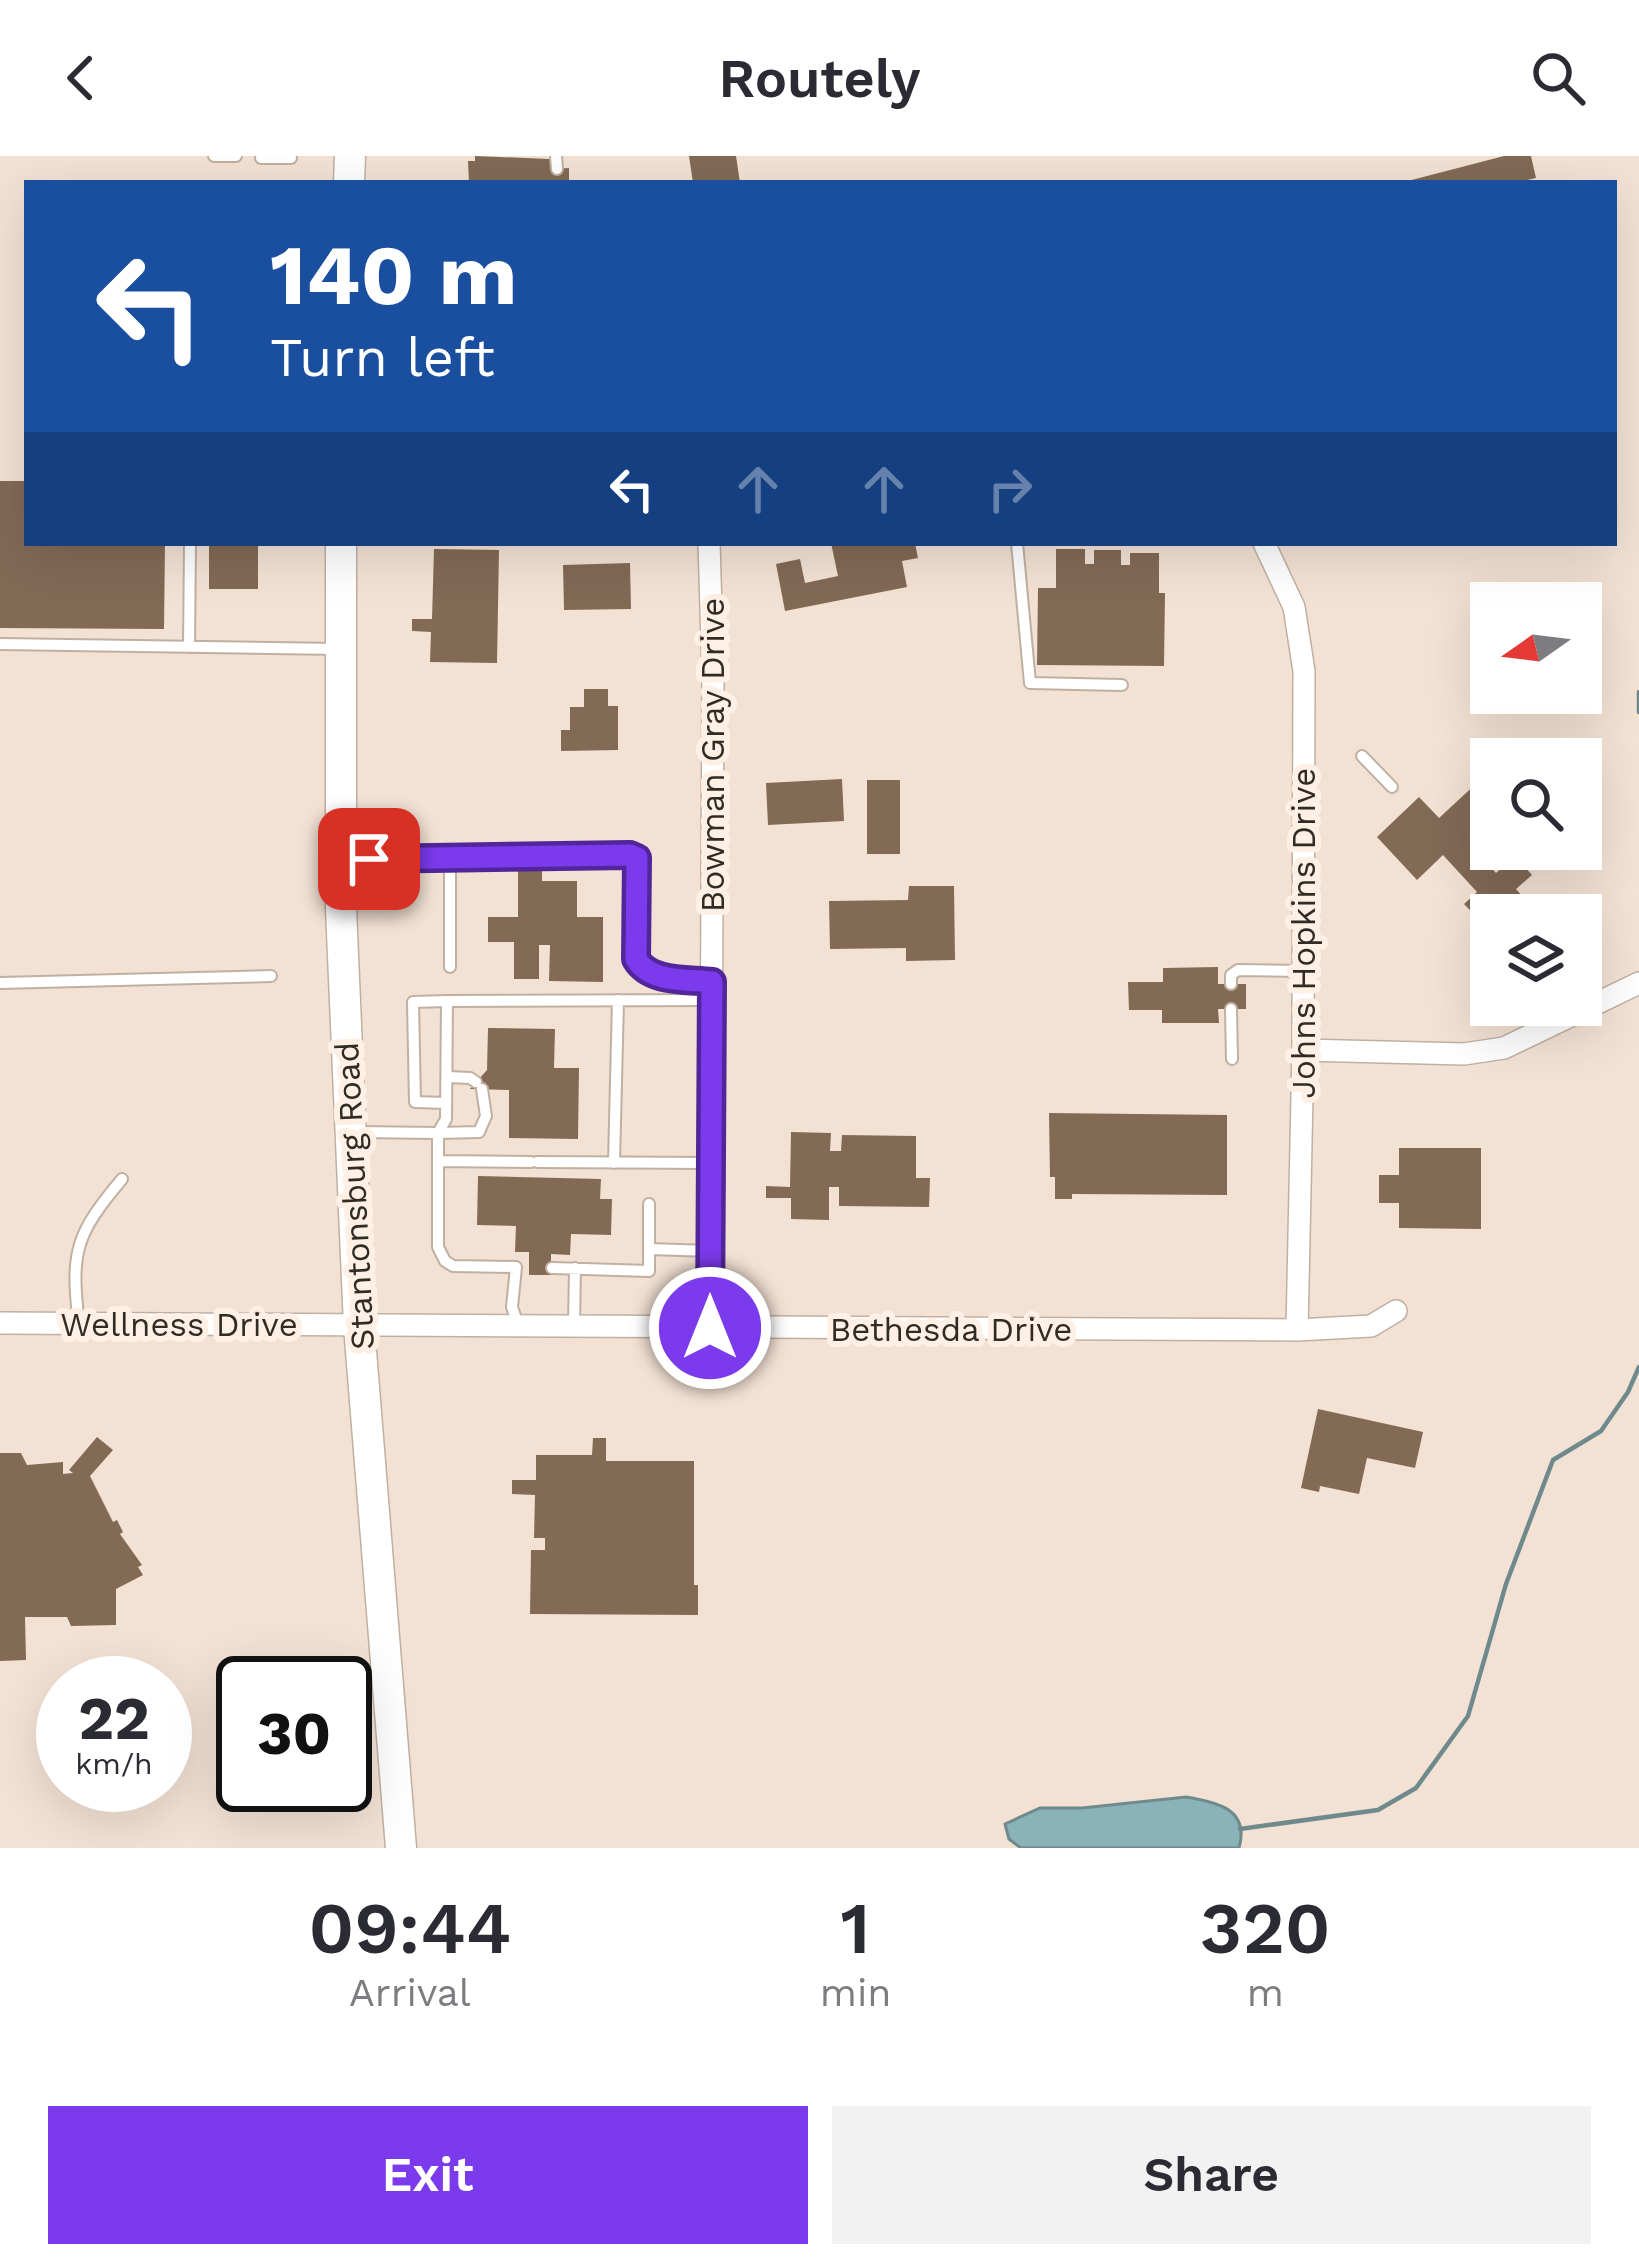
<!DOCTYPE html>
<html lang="en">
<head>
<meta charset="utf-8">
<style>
	body { margin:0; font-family:"Work Sans",sans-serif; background:#f2f2f3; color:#2b2b33; height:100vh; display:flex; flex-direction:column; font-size:45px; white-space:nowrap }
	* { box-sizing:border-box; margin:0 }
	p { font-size:39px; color:#7c7c81 }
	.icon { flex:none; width:66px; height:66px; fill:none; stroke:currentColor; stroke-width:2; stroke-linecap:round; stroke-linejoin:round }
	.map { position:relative; height:1692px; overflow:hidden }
	.panel { display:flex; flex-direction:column; background:#fff; flex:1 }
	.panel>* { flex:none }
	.guide { position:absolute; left:24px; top:24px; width:1593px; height:366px; border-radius:0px; box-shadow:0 12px 48px #0002; background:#1a4fa0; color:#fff; overflow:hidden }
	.needle { width:78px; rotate:256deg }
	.fabs { position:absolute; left:1470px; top:426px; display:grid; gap:24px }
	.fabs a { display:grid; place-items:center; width:132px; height:132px; border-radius:0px; background:#fff; box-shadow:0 12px 48px #0002; font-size:60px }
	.speed { position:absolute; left:36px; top:1500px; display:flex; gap:24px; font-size:60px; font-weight:700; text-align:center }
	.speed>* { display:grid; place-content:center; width:156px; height:156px; border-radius:50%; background:#fff; box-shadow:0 12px 48px #0002; line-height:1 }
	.speed small { font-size:30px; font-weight:400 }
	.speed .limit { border:6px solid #111; border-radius:18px; background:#fff; color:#111 }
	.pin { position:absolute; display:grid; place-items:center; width:102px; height:102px; color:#fff; margin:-51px; border-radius:24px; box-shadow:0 6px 18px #0006 }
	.me { position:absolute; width:132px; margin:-66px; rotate:0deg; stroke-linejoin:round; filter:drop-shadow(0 0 9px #0008) }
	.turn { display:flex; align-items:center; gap:42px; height:252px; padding:0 48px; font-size:54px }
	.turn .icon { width:156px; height:156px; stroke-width:2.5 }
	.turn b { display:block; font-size:84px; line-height:102px }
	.lanes { display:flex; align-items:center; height:114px; padding:0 48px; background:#0003; justify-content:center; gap:60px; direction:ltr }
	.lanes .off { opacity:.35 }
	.eta { display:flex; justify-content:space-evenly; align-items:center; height:204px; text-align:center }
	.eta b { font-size:72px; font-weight:600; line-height:84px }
	.action { display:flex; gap:24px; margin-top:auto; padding:24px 48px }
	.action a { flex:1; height:138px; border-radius:0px; background:#7c3aed; color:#fff; font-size:48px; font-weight:600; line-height:138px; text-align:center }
	.action a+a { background:#f2f2f3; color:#2b2b33 }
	header { display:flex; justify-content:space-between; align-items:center; height:156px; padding:0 48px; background:#fff; font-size:54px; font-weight:600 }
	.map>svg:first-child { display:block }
	.water { fill:#8ab2b9; stroke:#6f8a8d; stroke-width:3 }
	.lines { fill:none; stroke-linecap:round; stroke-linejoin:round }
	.stream { stroke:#6f8a8d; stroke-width:4.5 }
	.building { fill:#826a55 }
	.lane-casing { stroke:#c0b0a2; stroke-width:14 }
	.street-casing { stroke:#c0b0a2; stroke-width:24 }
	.primary-casing { stroke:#c0b0a2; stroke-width:33 }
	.lane { stroke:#fff; stroke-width:10 }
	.street { stroke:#fff; stroke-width:21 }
	.primary { stroke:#fff; stroke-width:30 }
	.route-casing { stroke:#51269a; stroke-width:30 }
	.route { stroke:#7c3aed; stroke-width:21 }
	.labels { text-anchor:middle; stroke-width:12; stroke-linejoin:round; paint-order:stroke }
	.street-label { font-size:33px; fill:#312b25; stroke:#fef0e5 }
</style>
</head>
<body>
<header><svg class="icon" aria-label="back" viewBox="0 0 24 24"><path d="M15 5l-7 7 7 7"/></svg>Routely<svg class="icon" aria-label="search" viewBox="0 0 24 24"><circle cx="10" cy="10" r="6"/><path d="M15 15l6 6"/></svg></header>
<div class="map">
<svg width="1639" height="1692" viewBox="0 0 1639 1692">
	<rect width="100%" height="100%" fill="#f3e2d4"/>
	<path class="water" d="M 1186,1641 C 1217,1646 1250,1653 1239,1692 L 1021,1692 L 1009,1683 L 1005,1668 L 1040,1652 L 1082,1652 Z"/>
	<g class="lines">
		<path class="stream" d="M 1639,536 L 1639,556
			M 1240,1673 L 1378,1654 L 1416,1632 L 1468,1560 L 1506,1428 L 1553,1304 L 1601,1275 L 1628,1236 L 1639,1211"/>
	</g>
	<path class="building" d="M 475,0 L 550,3 L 550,13 L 569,12 L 569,27 L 469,27 L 468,5 L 475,5 Z
		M 689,0 L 736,0 L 740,27 L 693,27 Z
		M 1504,0 L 1531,0 L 1536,22 L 1515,27 L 1400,27 Z
		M 0,325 L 27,325 L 27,387 L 165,387 L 164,473 L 0,472 Z
		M 209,387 L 258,387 L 258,433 L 209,433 Z
		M 831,387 L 915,387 L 918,402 L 902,405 L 907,431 L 785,455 L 776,408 L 800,403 L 805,427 L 838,420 Z
		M 434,393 L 499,394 L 497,507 L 430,506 L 431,476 L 412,475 L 412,463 L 432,463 Z
		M 1056,393 L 1085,393 L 1085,408 L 1094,408 L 1094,394 L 1121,394 L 1121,409 L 1130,409 L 1130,397 L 1159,397 L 1159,437 L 1165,437 L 1164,510 L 1037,509 L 1038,432 L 1056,432 Z
		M 630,407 L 631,453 L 564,454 L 563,409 Z
		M 584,533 L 608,533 L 608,550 L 618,550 L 618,594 L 561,595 L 561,574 L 570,574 L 570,551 L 584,551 Z
		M 842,623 L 844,665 L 768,669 L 766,627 Z
		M 867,624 L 900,624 L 900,698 L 867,698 Z
		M 1479,625 L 1491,637 L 1491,646 L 1471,665 L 1485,680 L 1473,692 L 1496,717 L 1505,709 L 1493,696 L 1496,693 L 1523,693 L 1532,703 L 1524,710 L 1532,719 L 1516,733 L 1530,749 L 1519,759 L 1491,759 L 1491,776 L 1464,748 L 1477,736 L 1443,699 L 1417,724 L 1377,681 L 1419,641 L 1439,662 Z
		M 518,712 L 542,712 L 542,725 L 577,725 L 577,761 L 603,761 L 603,826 L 549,825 L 550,789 L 539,789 L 539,823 L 514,823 L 514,786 L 488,786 L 488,761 L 518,761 Z
		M 909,730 L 954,730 L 955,804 L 906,805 L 906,792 L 830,793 L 829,745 L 908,744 Z
		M 1218,811 L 1218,828 L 1246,828 L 1246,853 L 1218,853 L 1219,867 L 1162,867 L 1162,854 L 1129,854 L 1128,826 L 1163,826 L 1163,812 Z
		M 488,872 L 555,873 L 554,912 L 579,912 L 578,983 L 509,982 L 509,934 L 470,933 L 487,914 Z
		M 1049,957 L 1227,959 L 1227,1039 L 1072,1038 L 1072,1043 L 1055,1043 L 1055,1021 L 1050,1021 Z
		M 791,976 L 831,977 L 830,995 L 841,995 L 842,979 L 916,980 L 916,1022 L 930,1022 L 929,1051 L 839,1050 L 839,1031 L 829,1031 L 829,1064 L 791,1063 L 791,1042 L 766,1042 L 766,1030 L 790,1031 Z
		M 1399,992 L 1481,992 L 1481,1073 L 1399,1072 L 1399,1047 L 1379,1047 L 1379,1019 L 1399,1019 Z
		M 478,1020 L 601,1023 L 600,1043 L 612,1043 L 611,1079 L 571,1078 L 570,1099 L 551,1098 L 551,1119 L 529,1119 L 529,1096 L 515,1096 L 516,1070 L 477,1069 Z
		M 1318,1253 L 1423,1276 L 1415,1312 L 1367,1302 L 1359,1338 L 1320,1330 L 1319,1336 L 1301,1332 Z
		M 97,1281 L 113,1294 L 90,1320 L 113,1366 L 117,1364 L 123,1376 L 120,1378 L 142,1409 L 138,1411 L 143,1419 L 116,1433 L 116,1469 L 71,1470 L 67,1461 L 25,1461 L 26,1504 L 0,1505 L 0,1297 L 21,1297 L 27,1309 L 63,1306 L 63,1318 L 73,1317 L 69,1314 Z
		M 593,1282 L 606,1282 L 606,1305 L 694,1305 L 694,1429 L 698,1429 L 698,1459 L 530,1458 L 531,1394 L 545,1394 L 545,1382 L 534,1382 L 535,1339 L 512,1338 L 512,1324 L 536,1324 L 536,1299 L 592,1299 Z"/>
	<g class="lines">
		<defs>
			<path id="lane" d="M 214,0 L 236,0
				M 556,0 L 557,13
				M 261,2 L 291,2
				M 1017,387 L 1030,527 L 1122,529
				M 0,488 L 339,493
				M 189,491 L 190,387
				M 1362,600 L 1392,631
				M 450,701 L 450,811
				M 345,703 L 630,699 L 637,702 L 640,710 L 636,803 C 650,827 687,823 712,826
				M 0,827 L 271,820
				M 1231,828 L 1231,819 L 1238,814 L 1303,815
				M 447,845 L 711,844
				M 1231,853 L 1232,903
				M 448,921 L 470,922 L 476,926
				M 446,947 L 415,946 L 413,846 L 447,845 L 446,963 L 438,977 L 479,976 L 486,960 L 482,933
				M 355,976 L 438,977 L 438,1091 L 445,1105 L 453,1110 L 516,1111 L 512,1151 L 518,1169
				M 438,1005 L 531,1006
				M 537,1006 L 710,1007
				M 614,1007 L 618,844
				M 649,1093 L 710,1095
				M 552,1112 L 649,1115 L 649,1048
				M 79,1168 C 70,1095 76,1078 122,1023
				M 574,1169 L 575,1112"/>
			<path id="street" d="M 709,387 L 713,519 L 710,1172
				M 1264,387 L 1294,451 L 1304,515 L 1303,894 L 1297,1174
				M 1303,894 L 1464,898 L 1504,892 L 1639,827
				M 0,1167 L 1297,1174 L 1371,1170 L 1396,1155"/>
			<path id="primary" d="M 349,27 L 350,0
				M 341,387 L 341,753 L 359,1170 L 401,1692"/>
		</defs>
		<use href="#lane" class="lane-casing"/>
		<use href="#street" class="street-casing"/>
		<use href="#primary" class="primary-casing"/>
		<use href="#lane" class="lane"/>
		<use href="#street" class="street"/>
		<use href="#primary" class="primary"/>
	</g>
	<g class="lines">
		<defs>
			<path id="route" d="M 369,703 L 630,699 L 637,702 L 636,803 C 650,827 687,823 712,826 L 710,1172"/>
		</defs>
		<use href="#route" class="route-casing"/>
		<use href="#route" class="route"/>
	</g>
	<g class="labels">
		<g class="street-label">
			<text transform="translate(712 599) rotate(-90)" y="12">Bowman Gray Drive</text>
			<text transform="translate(1303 777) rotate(-90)" y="12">Johns Hopkins Drive</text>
			<text transform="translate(354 1040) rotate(-93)" y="12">Stantonsburg Road</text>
			<text x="179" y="1180">Wellness Drive</text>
			<text x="951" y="1185">Bethesda Drive</text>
		</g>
	</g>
</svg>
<div class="fabs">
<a><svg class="needle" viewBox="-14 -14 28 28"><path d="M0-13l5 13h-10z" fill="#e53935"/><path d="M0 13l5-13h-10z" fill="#7c7c81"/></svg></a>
<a><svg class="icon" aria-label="search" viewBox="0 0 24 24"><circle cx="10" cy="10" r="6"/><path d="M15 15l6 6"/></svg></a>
<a><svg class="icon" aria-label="layers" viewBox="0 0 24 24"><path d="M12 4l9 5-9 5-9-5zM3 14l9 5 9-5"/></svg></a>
</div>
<div class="speed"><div>22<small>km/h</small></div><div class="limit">30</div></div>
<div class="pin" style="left:369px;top:703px;background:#d93025"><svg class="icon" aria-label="arrive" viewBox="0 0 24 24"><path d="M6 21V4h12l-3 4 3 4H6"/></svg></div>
<svg class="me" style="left:710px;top:1172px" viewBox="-20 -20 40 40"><circle r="17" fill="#7c3aed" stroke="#fff" stroke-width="3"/><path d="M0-11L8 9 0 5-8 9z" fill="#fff"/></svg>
<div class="guide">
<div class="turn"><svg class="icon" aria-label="left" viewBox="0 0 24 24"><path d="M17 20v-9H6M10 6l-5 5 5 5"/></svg><div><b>140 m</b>Turn left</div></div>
<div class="lanes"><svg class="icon" aria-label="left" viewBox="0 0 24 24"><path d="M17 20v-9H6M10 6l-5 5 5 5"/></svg><svg class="icon off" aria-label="ahead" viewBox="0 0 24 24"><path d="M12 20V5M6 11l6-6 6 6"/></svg><svg class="icon off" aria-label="ahead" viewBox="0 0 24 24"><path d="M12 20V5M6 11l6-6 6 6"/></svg><svg class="icon off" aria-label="right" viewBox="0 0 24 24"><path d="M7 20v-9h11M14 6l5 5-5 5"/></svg></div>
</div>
</div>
<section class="panel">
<div class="eta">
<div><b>09:44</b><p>Arrival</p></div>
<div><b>1</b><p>min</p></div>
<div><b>320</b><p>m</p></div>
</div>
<div class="action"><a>Exit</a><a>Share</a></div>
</section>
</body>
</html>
